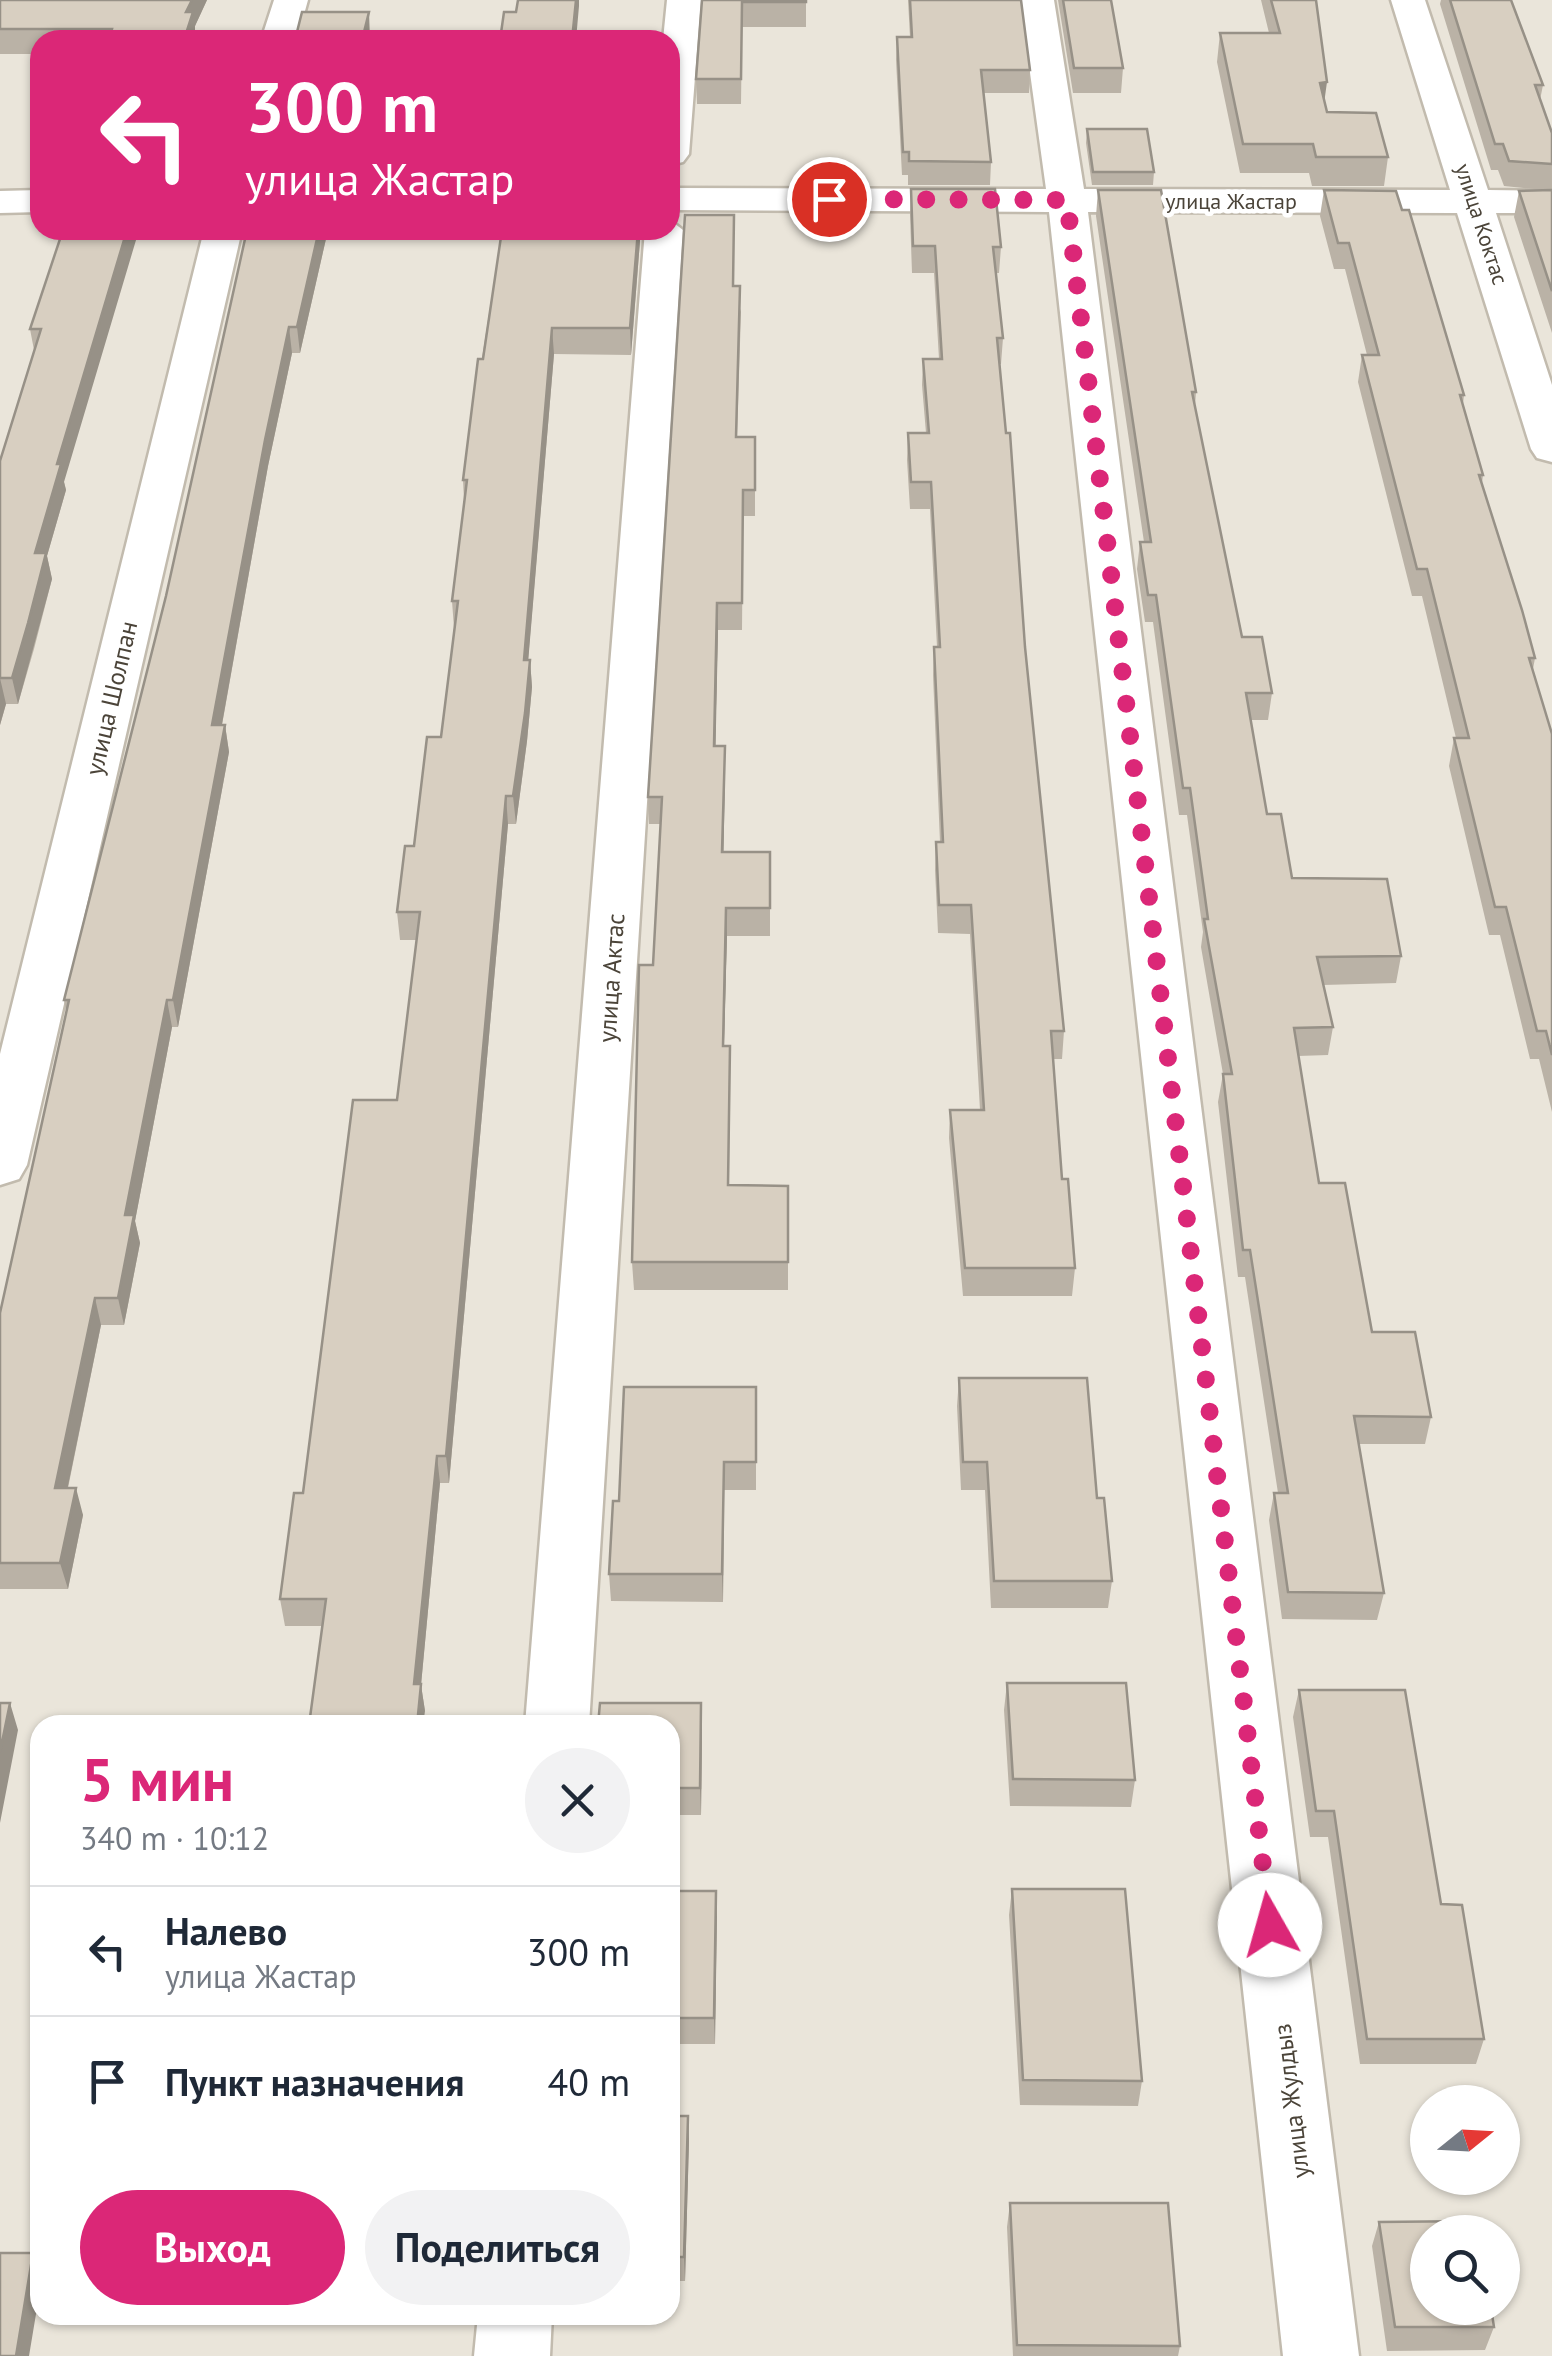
<!DOCTYPE html>
<html lang="ru">
<head>
<meta charset="utf-8">
<style>
	body { margin:0; font-family:"PT Sans",sans-serif; background:#f2f2f3; color:#1f2937; height:100vh; display:flex; flex-direction:column; font-size:38px; white-space:nowrap }
	* { box-sizing:border-box; margin:0 }
	p { font-size:32px; color:#747a83 }
	.icon { flex:none; width:55px; height:55px; fill:none; stroke:currentColor; stroke-width:2; stroke-linecap:round; stroke-linejoin:round }
	.map { position:relative; flex:1; overflow:hidden }
	.details { position:absolute; left:30px; top:1715px; width:650px; height:610px; display:flex; flex-direction:column; background:#fff; border-radius:30px; box-shadow:0 2px 8px #0004 }
	.details>* { flex:none }
	.banner { position:absolute; left:30px; top:30px; width:650px; height:210px; border-radius:30px; box-shadow:0 2px 8px #0004; background:#db2777; color:#fff; overflow:hidden }
	.needle { width:65px; rotate:72deg }
	.fabs { position:absolute; left:1410px; top:2085px; display:grid; gap:20px }
	.fabs a { display:grid; place-items:center; width:110px; height:110px; border-radius:50%; background:#fff; box-shadow:0 2px 8px #0004; font-size:50px }
	.pin { position:absolute; display:grid; place-items:center; width:85px; height:85px; color:#fff; margin:-42px; border:5px solid #fff; border-radius:50%; box-shadow:0 2px 10px #0007 }
	.me { position:absolute; width:110px; margin:-55px; rotate:353deg; stroke-linejoin:round; filter:drop-shadow(0 0 8px #0008) }
	.turn { display:flex; align-items:center; gap:35px; height:210px; padding:0 50px; font-size:45px }
	.turn .icon { width:130px; height:130px; stroke-width:2.5 }
	.turn b { display:block; font-size:70px; line-height:85px }
	.round { display:grid; place-items:center; flex:none; width:105px; height:105px; border-radius:52px; background:#f2f2f3 }
	.head { display:flex; align-items:center; justify-content:space-between; height:170px; padding:0 50px }
	h1 { font-size:60px; font-weight:800; line-height:75px; color:#db2777 }
	.action { display:flex; gap:20px; margin-top:auto; padding:20px 50px }
	.action a { flex:1; height:115px; border-radius:60px; background:#db2777; color:#fff; font-size:40px; font-weight:800; line-height:115px; text-align:center }
	.action a+a { background:#f2f2f3; color:#1f2937 }
	ul { padding:0; list-style:none }
	li { display:flex; align-items:center; gap:30px; height:130px; padding:0 50px; border-top:2px solid #e0e1e3 }
	li div { flex:1 }
	li b { display:block; font-size:38px }
	li em { font-style:normal }
	.map>svg:first-child { display:block }
	.residential { fill:#eae5da; fill-rule:evenodd }
	.lines { fill:none; stroke-linecap:round; stroke-linejoin:round }
	.street-casing { stroke:#c2bbae; stroke-width:5 }
	.street { fill:#fff; fill-rule:evenodd }
	.wall { fill:#bab2a6 }
	.shaded-wall { fill:#979187 }
	.building { fill:#d8cfc1; stroke:#979187; stroke-width:2.5 }
	.route { stroke:#db2777; stroke-width:18; stroke-dasharray:0 32.4 }
	.labels { text-anchor:middle; stroke-width:9; stroke-linejoin:round; paint-order:stroke }
	.far-street-label { font-size:22px; fill:#4b4439; stroke:#fff }
	.street-label { font-size:25px; fill:#4b4439; stroke:#fff }
</style>
</head>
<body>
<div class="map">
<svg width="1552" height="2356" viewBox="0 0 1552 2356">
	<rect width="100%" height="100%" fill="#f6f3ec"/>
	<path class="residential" d="M 0,0 L 1552,0 L 1552,2356 L 0,2356 ZM 40,40 L 670,40 L 670,230 L 40,230 ZM 40,1725 L 670,1725 L 670,2315 L 40,2315 ZM 1428,2102 L 1502,2102 L 1502,2178 L 1428,2178 ZM 1428,2232 L 1502,2232 L 1502,2308 L 1428,2308 Z"/>
	<g class="lines">
		<defs>
			<path id="street" d="M 274,0 L 308,0 L 297,40 L 261,40 Z
				M 667,0 L 701,0 L 689,154 L 683,162 L 670,165 L 670,40 L 663,40 Z
				M 1020,0 L 1054,0 L 1084,189 L 1450,190 L 1391,0 L 1425,0 L 1488,190 L 1552,191 L 1552,213 L 1496,213 L 1552,385 L 1552,462 L 1537,458 L 1531,449 L 1457,213 L 1088,212 L 1359,2356 L 1283,2356 L 1049,212 L 670,210 L 670,188 L 1046,189 Z
				M 40,190 L 40,212 L 0,213 L 0,191 Z
				M 670,220 L 683,230 L 589,1725 L 525,1725 L 645,230 L 670,230 Z
				M 204,230 L 242,230 L 27,1165 L 19,1179 L 0,1185 L 0,1054 Z
				M 478,2315 L 552,2315 L 550,2356 L 474,2356 Z"/>
		</defs>
		<use href="#street" class="street-casing"/>
		<use href="#street" class="street"/>
	</g>
	<path class="wall" d="M 0,0 L 207,0 L 195,26 L 195,40 L 40,40 L 40,54 L 0,54 Z
		M 702,0 L 806,0 L 806,27 L 742,27 L 741,104 L 697,104 L 696,79 Z
		M 908,0 L 1021,0 L 1030,70 L 1029,93 L 984,93 L 991,162 L 990,185 L 908,185 L 908,175 L 902,175 L 896,60 L 897,37 L 910,37 Z
		M 1058,0 L 1111,0 L 1123,68 L 1121,93 L 1073,93 Z
		M 1261,0 L 1316,0 L 1324,100 L 1327,112 L 1388,157 L 1384,186 L 1312,186 L 1309,173 L 1240,173 L 1217,62 L 1220,33 L 1269,33 Z
		M 1441,0 L 1511,0 L 1543,85 L 1540,100 L 1552,133 L 1552,333 L 1514,217 L 1519,191 L 1545,190 L 1504,186 L 1498,170 L 1491,170 L 1440,4 Z
		M 1087,129 L 1154,172 L 1153,185 L 1092,185 L 1086,143 Z
		M 911,189 L 1001,247 L 999,273 L 996,273 L 1003,338 L 1001,364 L 1000,364 L 1025,647 L 1064,1031 L 1062,1059 L 1053,1059 L 1062,1179 L 1075,1268 L 1072,1296 L 963,1296 L 949,1138 L 950,1110 L 980,1110 L 970,934 L 938,933 L 935,870 L 936,842 L 940,842 L 933,675 L 934,647 L 937,647 L 930,509 L 910,509 L 907,460 L 908,433 L 926,433 L 922,385 L 923,359 L 939,359 L 934,273 L 912,273 L 910,215 Z
		M 1098,190 L 1196,392 L 1195,406 L 1242,637 L 1272,693 L 1268,720 L 1251,720 L 1267,814 L 1292,878 L 1401,956 L 1396,983 L 1323,985 L 1333,1027 L 1328,1055 L 1298,1056 L 1319,1183 L 1372,1332 L 1431,1417 L 1425,1444 L 1358,1444 L 1384,1593 L 1377,1620 L 1282,1619 L 1269,1520 L 1274,1493 L 1278,1493 L 1245,1277 L 1238,1277 L 1218,1102 L 1223,1074 L 1201,947 L 1203,932 L 1187,815 L 1179,815 L 1153,622 L 1145,622 L 1137,569 L 1140,542 L 1144,542 L 1096,216 Z
		M 1324,190 L 1402,210 L 1464,395 L 1463,404 L 1483,475 L 1482,483 L 1535,658 L 1533,669 L 1552,734 L 1552,1112 L 1539,1059 L 1530,1059 L 1500,935 L 1489,935 L 1449,766 L 1454,738 L 1456,738 L 1422,596 L 1412,596 L 1358,382 L 1362,355 L 1367,355 L 1345,269 L 1334,269 L 1320,216 Z
		M 63,230 L 64,482 L 66,490 L 47,556 L 52,579 L 34,649 L 18,704 L 6,704 L 0,725 L 0,461 L 34,350 L 30,329 Z
		M 328,230 L 300,353 L 292,353 L 268,466 L 222,725 L 225,725 L 229,752 L 178,1027 L 172,1027 L 135,1221 L 140,1243 L 124,1325 L 101,1325 L 68,1488 L 83,1515 L 68,1589 L 0,1589 L 0,1313 L 66,1011 L 64,1000 L 166,596 Z
		M 502,230 L 640,230 L 640,241 L 631,355 L 554,354 L 528,660 L 530,660 L 532,687 L 527,741 L 516,824 L 508,824 L 449,1483 L 440,1483 L 421,1685 L 425,1711 L 323,1626 L 285,1626 L 280,1599 L 303,1493 L 397,1100 L 416,940 L 400,940 L 397,912 L 441,737 L 454,628 L 452,601 L 464,500 L 463,480 Z
		M 734,286 L 741,312 L 737,437 L 755,437 L 755,516 L 743,516 L 742,630 L 718,630 L 715,746 L 725,774 L 723,852 L 770,880 L 770,936 L 727,936 L 724,1046 L 730,1046 L 729,1185 L 788,1186 L 788,1290 L 634,1290 L 632,1262 L 653,965 L 660,824 L 649,824 L 648,797 Z
		M 959,1378 L 1097,1498 L 1112,1581 L 1108,1608 L 991,1608 L 985,1490 L 961,1490 L 957,1406 Z
		M 756,1387 L 756,1490 L 724,1490 L 723,1602 L 611,1601 L 609,1574 L 619,1501 Z
		M 1007,1683 L 1135,1780 L 1131,1807 L 1010,1806 L 1004,1710 Z
		M 1299,1690 L 1441,1904 L 1484,2039 L 1476,2064 L 1360,2064 L 1328,1837 L 1310,1837 L 1293,1717 Z
		M 670,1725 L 702,1730 L 701,1815 L 670,1815 Z
		M 1012,1889 L 1142,2081 L 1138,2106 L 1020,2105 L 1009,1915 Z
		M 670,1891 L 716,1891 L 715,2044 L 670,2044 Z
		M 670,2116 L 688,2116 L 689,2141 L 685,2281 L 670,2281 Z
		M 1010,2203 L 1180,2346 L 1178,2356 L 1013,2356 L 1007,2227 Z
		M 1379,2222 L 1494,2327 L 1485,2350 L 1387,2351 L 1372,2246 Z"/>
	<path class="shaded-wall" d="M 192,0 L 207,0 L 195,26 L 195,40 L 184,40 L 186,12 Z
		M 576,0 L 579,0 L 579,6 L 576,40 L 572,40 Z
		M 369,12 L 370,40 L 362,40 Z
		M 1327,82 L 1323,111 L 1320,83 Z
		M 127,230 L 139,230 L 64,482 L 66,490 L 47,556 L 52,579 L 18,704 L 12,678 L 35,553 L 57,464 Z
		M 319,230 L 328,230 L 300,353 L 297,327 Z
		M 638,230 L 640,230 L 640,241 L 631,355 L 630,328 Z
		M 289,327 L 292,353 L 268,466 L 217,752 L 212,725 L 265,440 Z
		M 552,328 L 554,354 L 526,687 L 524,660 Z
		M 717,603 L 718,630 L 715,774 L 714,746 Z
		M 530,660 L 532,687 L 527,741 L 516,824 L 513,796 Z
		M 0,678 L 6,704 L 0,725 Z
		M 225,725 L 229,752 L 178,1027 L 173,1000 Z
		M 725,746 L 725,774 L 723,879 L 722,852 Z
		M 506,796 L 508,824 L 449,1483 L 446,1456 Z
		M 726,908 L 727,936 L 723,1074 L 723,1046 Z
		M 167,1000 L 172,1027 L 135,1221 L 140,1243 L 124,1325 L 118,1298 L 125,1215 Z
		M 95,1298 L 101,1325 L 62,1515 L 55,1488 Z
		M 437,1456 L 440,1483 L 421,1685 L 425,1711 L 423,1725 L 417,1725 L 414,1684 Z
		M 724,1462 L 724,1490 L 723,1602 L 722,1574 Z
		M 76,1488 L 83,1515 L 68,1589 L 60,1563 Z
		M 10,1703 L 18,1730 L 0,1823 L 0,1752 Z
		M 701,1703 L 702,1730 L 701,1815 L 700,1788 Z
		M 716,1891 L 717,1917 L 715,2044 L 714,2018 Z
		M 688,2116 L 689,2141 L 685,2281 L 684,2257 Z
		M 33,2253 L 40,2272 L 40,2290 L 29,2356 L 16,2356 Z"/>
	<path class="building" d="M 0,0 L 192,0 L 186,12 L 193,12 L 184,40 L 109,40 L 112,29 L 0,29 Z
		M 518,0 L 576,0 L 572,40 L 500,40 L 504,12 L 516,12 Z
		M 702,0 L 806,0 L 806,2 L 742,2 L 741,79 L 696,79 Z
		M 910,0 L 1021,0 L 1030,70 L 981,70 L 991,162 L 909,161 L 909,152 L 903,152 L 897,37 L 912,37 Z
		M 1063,0 L 1111,0 L 1123,68 L 1074,68 Z
		M 1271,0 L 1316,0 L 1327,82 L 1320,83 L 1327,112 L 1376,113 L 1388,157 L 1316,157 L 1313,144 L 1243,144 L 1220,33 L 1280,33 Z
		M 1450,0 L 1511,0 L 1543,85 L 1535,85 L 1552,133 L 1552,164 L 1509,161 L 1503,144 L 1495,144 Z
		M 302,12 L 369,12 L 362,40 L 295,40 Z
		M 1087,129 L 1147,129 L 1154,172 L 1093,172 Z
		M 911,189 L 995,189 L 1001,247 L 993,247 L 1003,338 L 997,338 L 1006,433 L 1010,433 L 1025,647 L 1064,1031 L 1051,1031 L 1062,1179 L 1068,1179 L 1075,1268 L 965,1268 L 950,1110 L 984,1110 L 971,905 L 939,905 L 936,842 L 943,842 L 934,647 L 940,647 L 931,482 L 911,482 L 908,433 L 929,433 L 923,359 L 942,359 L 935,246 L 913,246 Z
		M 1098,190 L 1161,190 L 1196,392 L 1192,392 L 1242,637 L 1262,637 L 1272,693 L 1246,693 L 1267,814 L 1281,814 L 1292,878 L 1387,879 L 1401,956 L 1317,957 L 1333,1027 L 1294,1028 L 1319,1183 L 1345,1183 L 1372,1332 L 1415,1332 L 1431,1417 L 1354,1416 L 1384,1593 L 1288,1592 L 1274,1493 L 1288,1493 L 1250,1250 L 1243,1250 L 1223,1074 L 1232,1074 L 1204,919 L 1208,919 L 1190,788 L 1183,788 L 1156,595 L 1148,595 L 1140,542 L 1151,542 Z
		M 1324,190 L 1396,191 L 1402,210 L 1409,210 L 1464,395 L 1460,395 L 1483,475 L 1479,475 L 1522,610 L 1535,658 L 1529,658 L 1552,734 L 1552,1055 L 1546,1031 L 1537,1031 L 1506,907 L 1495,907 L 1454,738 L 1469,738 L 1427,569 L 1417,569 L 1362,355 L 1379,355 L 1349,243 L 1338,243 Z
		M 1552,190 L 1552,291 L 1519,191 Z
		M 685,215 L 734,215 L 733,286 L 740,286 L 736,437 L 755,437 L 755,490 L 743,490 L 742,603 L 717,603 L 714,746 L 725,746 L 722,852 L 770,852 L 770,908 L 726,908 L 723,1046 L 730,1046 L 728,1185 L 788,1186 L 788,1262 L 632,1262 L 639,965 L 653,965 L 662,797 L 648,797 Z
		M 63,230 L 127,230 L 57,464 L 61,464 L 35,553 L 46,553 L 28,623 L 12,678 L 0,678 L 0,461 L 41,329 L 30,329 Z
		M 247,230 L 319,230 L 297,327 L 289,327 L 265,440 L 212,725 L 225,725 L 173,1000 L 167,1000 L 125,1215 L 134,1215 L 118,1298 L 95,1298 L 55,1488 L 76,1488 L 60,1563 L 0,1563 L 0,1313 L 69,1000 L 64,1000 L 166,596 Z
		M 502,230 L 638,230 L 630,328 L 552,328 L 524,660 L 530,660 L 525,713 L 513,796 L 506,796 L 446,1456 L 437,1456 L 414,1684 L 421,1684 L 417,1725 L 309,1725 L 326,1599 L 280,1599 L 294,1493 L 303,1493 L 353,1100 L 397,1100 L 420,912 L 397,912 L 405,846 L 414,846 L 427,737 L 441,737 L 458,601 L 452,601 L 467,480 L 463,480 L 478,359 L 483,359 Z
		M 959,1378 L 1087,1378 L 1097,1498 L 1104,1498 L 1112,1581 L 994,1581 L 987,1462 L 963,1462 Z
		M 624,1387 L 756,1387 L 756,1462 L 724,1462 L 722,1574 L 609,1574 L 613,1501 L 619,1501 Z
		M 1007,1683 L 1126,1683 L 1135,1780 L 1013,1779 Z
		M 1299,1690 L 1405,1690 L 1441,1904 L 1462,1905 L 1484,2039 L 1367,2039 L 1334,1811 L 1316,1811 Z
		M 0,1703 L 10,1703 L 0,1752 Z
		M 600,1703 L 701,1703 L 700,1788 L 670,1788 L 670,1725 L 598,1725 Z
		M 1012,1889 L 1125,1889 L 1142,2081 L 1023,2080 Z
		M 670,1891 L 716,1891 L 714,2018 L 670,2018 Z
		M 670,2116 L 688,2116 L 684,2257 L 670,2257 Z
		M 1010,2203 L 1168,2203 L 1180,2346 L 1017,2345 Z
		M 1476,2221 L 1478,2232 L 1428,2232 L 1428,2308 L 1491,2308 L 1494,2327 L 1395,2327 L 1379,2222 Z
		M 0,2253 L 33,2253 L 16,2356 L 0,2356 Z"/>
	<g class="lines">
		<path class="route" d="M 829,199 L 1067,200 L 1270,1925"/>
	</g>
	<g class="labels">
		<g class="far-street-label">
			<text x="1231" y="209">улица Жастар</text>
			<text transform="translate(1482 224) rotate(72)" y="8">улица Коктас</text>
		</g>
		<g class="street-label">
			<text transform="translate(111 698) rotate(-77)" y="9">улица Шолпан</text>
			<text transform="translate(611 978) rotate(-86)" y="9">улица Актас</text>
			<text transform="translate(1291 2101) rotate(-97)" y="9">улица Жулдыз</text>
		</g>
	</g>
</svg>
<div class="fabs">
<a><svg class="needle" viewBox="-14 -14 28 28"><path d="M0-13l5 13h-10z" fill="#e53935"/><path d="M0 13l5-13h-10z" fill="#747a83"/></svg></a>
<a><svg class="icon" aria-label="search" viewBox="0 0 24 24"><circle cx="10" cy="10" r="6"/><path d="M15 15l6 6"/></svg></a>
</div>
<div class="pin" style="left:829px;top:199px;background:#d93025"><svg class="icon" aria-label="arrive" viewBox="0 0 24 24"><path d="M6 21V4h12l-3 4 3 4H6"/></svg></div>
<svg class="me" style="left:1270px;top:1925px" viewBox="-20 -20 40 40"><circle r="19" fill="#fff"/><path d="M0-13L10 11 0 6-10 11z" fill="#db2777"/></svg>
<div class="banner">
<div class="turn"><svg class="icon" aria-label="left" viewBox="0 0 24 24"><path d="M17 20v-9H6M10 6l-5 5 5 5"/></svg><div><b>300 m</b>улица Жастар</div></div>
</div>
<section class="details">
<div class="head"><div><h1>5 мин</h1><p>340 m · 10:12</p></div><a class="round"><svg class="icon" aria-label="close" viewBox="0 0 24 24"><path d="M6 6l12 12M18 6L6 18"/></svg></a></div>
<ul>
<li><svg class="icon" aria-label="left" viewBox="0 0 24 24"><path d="M17 20v-9H6M10 6l-5 5 5 5"/></svg><div><b>Налево</b><p>улица Жастар</p></div><em>300 m</em></li>
<li><svg class="icon" aria-label="arrive" viewBox="0 0 24 24"><path d="M6 21V4h12l-3 4 3 4H6"/></svg><div><b>Пункт назначения</b></div><em>40 m</em></li>
</ul>
<div class="action"><a>Выход</a><a>Поделиться</a></div>
</section>
</div>
</body>
</html>
